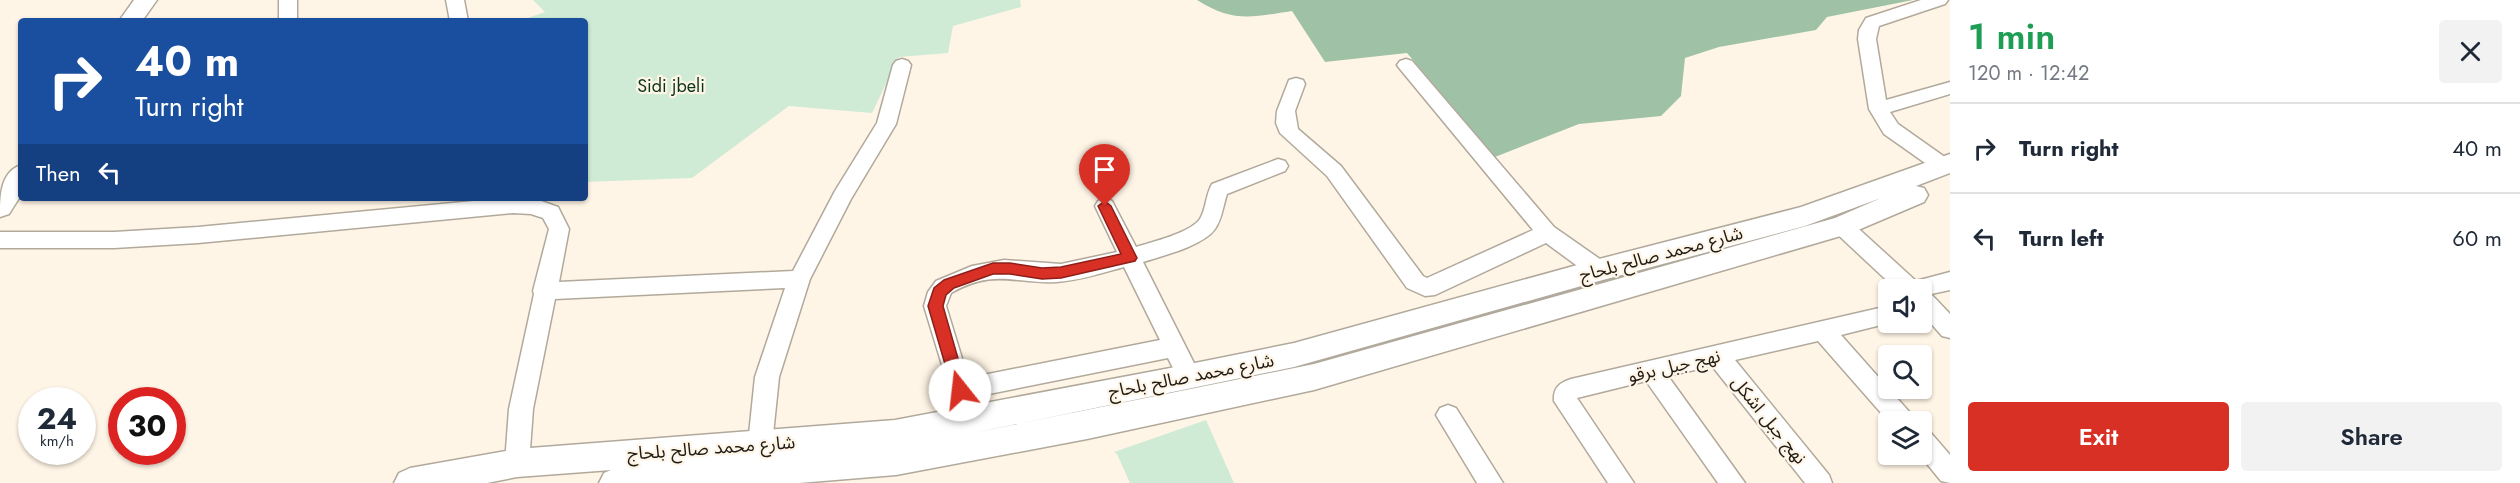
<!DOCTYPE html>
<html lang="en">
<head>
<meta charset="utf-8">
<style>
	body { margin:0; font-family:Jost,"Noto Sans Arabic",sans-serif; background:#f2f2f3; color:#1f2937; height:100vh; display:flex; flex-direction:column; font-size:22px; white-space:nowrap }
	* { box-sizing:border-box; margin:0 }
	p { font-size:20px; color:#747a83 }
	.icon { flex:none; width:33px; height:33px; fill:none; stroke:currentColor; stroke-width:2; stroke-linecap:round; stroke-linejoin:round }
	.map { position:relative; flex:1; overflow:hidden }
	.details { display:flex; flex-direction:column; background:#fff; width:570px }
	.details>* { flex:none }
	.banner { position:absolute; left:18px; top:18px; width:570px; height:183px; border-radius:6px; box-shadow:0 2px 4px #0004; background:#1a4fa0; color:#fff; overflow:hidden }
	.controls { position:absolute; left:1878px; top:279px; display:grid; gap:12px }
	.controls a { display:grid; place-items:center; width:54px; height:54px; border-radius:6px; background:#fff; box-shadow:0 2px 4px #0004; font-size:30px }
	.speed { position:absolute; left:18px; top:387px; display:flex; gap:12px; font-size:30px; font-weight:700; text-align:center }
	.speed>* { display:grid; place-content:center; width:78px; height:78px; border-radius:50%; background:#fff; box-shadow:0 2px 4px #0004; line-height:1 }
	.speed small { font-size:15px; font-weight:400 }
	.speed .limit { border:9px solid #d22; background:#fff; color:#111 }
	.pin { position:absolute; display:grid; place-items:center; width:51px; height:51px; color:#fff; margin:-62px -26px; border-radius:50% 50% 50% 0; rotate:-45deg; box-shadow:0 0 6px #0007 }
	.pin .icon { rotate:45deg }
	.me { position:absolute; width:66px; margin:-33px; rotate:344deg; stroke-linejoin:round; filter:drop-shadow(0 0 4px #0008) }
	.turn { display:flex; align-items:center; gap:21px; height:126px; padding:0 18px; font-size:27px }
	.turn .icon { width:78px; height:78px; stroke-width:2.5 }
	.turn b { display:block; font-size:42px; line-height:51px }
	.then { display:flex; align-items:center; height:57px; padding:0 18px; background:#0003; gap:12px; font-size:22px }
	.round { display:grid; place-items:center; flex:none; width:63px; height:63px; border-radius:6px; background:#f2f2f3 }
	.summary { display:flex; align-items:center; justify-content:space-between; height:102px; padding:0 18px }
	h1 { font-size:36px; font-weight:600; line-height:45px; color:#1e9e55 }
	.cta { display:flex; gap:12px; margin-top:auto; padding:12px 18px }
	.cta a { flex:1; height:69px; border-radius:6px; background:#d93025; color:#fff; font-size:24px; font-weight:600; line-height:69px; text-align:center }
	.cta a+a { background:#f2f2f3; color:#1f2937 }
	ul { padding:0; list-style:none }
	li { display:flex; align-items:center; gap:18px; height:90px; padding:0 18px; border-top:2px solid #e0e1e3 }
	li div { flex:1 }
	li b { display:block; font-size:22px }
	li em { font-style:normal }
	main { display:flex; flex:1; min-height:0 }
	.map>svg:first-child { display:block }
	.green { fill:#cfebd5 }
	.forest { fill:#9fc2a7 }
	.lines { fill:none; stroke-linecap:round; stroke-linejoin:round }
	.minor-casing { stroke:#b1a99b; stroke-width:3 }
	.major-casing { stroke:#b1a99b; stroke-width:3 }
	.minor { fill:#fff; fill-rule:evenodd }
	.major { fill:#fff; fill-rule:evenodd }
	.route { fill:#d93025; stroke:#8d1f18; stroke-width:1.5 }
	.labels { text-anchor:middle; stroke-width:4.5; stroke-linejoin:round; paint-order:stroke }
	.park-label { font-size:18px; fill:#0a351a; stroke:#fff5e6 }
	.street-label { font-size:18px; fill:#1f1b16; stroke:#fff5e6 }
</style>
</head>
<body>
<main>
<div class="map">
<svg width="1950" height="483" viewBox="0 0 1950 483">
	<rect width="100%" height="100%" fill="#fff5e6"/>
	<path class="green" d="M 533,0 L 1020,0 L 1021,7 L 953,26 L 948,53 L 899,57 L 872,113 L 789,106 L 692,178 L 585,182 L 585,21 L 519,21 L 545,12 Z
		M 1206,420 L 1234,483 L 1130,483 L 1117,454 L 1114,452 Z"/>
	<path class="forest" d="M 1197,0 L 1913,0 L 1827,17 L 1816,30 L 1719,47 L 1685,58 L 1681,96 L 1661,116 L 1579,124 L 1495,157 L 1407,53 L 1325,62 L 1292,11 C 1252,17 1233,23 1197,0 Z"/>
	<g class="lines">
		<defs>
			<path id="minor" d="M 279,0 L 297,0 L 297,21 L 279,21 Z
				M 446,0 L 464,0 L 468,21 L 450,21 Z
				M 1921,0 L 1948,0 L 1945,4 L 1879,26 L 1876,39 L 1886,100 L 1950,82 L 1950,94 L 1890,112 L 1898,124 L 1949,160 L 1949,170 L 1942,172 L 1935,170 L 1884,134 L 1869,109 L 1858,39 L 1859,30 L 1866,18 Z
				M 902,59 L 908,61 L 911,65 L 896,124 L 851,199 L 810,279 L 779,377 L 772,444 L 769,452 L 760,455 L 751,452 L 748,444 L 755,377 L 785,288 L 555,299 L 533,409 L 529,463 L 526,471 L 517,474 L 508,471 L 505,463 L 509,409 L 534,294 L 533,291 L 549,229 L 543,218 L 531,214 L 513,213 L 198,243 L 114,248 L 0,248 L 0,232 L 114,232 L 198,227 L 505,198 L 533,198 L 558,207 L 569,229 L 559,282 L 793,271 L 835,191 L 877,123 L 893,65 L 896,61 Z
				M 1406,59 L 1412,61 L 1554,227 L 1607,264 L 1610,270 L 1607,276 L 1599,279 L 1591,276 L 1546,243 L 1435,295 L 1425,296 L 1407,288 L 1327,176 L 1280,133 L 1276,123 L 1277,111 L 1289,80 L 1296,78 L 1303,80 L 1305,84 L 1295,111 L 1298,129 L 1341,166 L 1423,276 L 1427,278 L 1533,230 L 1400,69 L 1397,65 L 1400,61 Z
				M 1278,159 L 1285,161 L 1288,166 L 1285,171 L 1227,194 C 1223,206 1222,219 1215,229 C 1203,246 1162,256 1143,262 L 1201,377 L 1197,384 L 1189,387 L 1181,384 L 1168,358 L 974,397 L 981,420 L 977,427 L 969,430 L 961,427 L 924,306 L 928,292 L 936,281 L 972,266 L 1004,260 L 1061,264 L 1117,252 L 1095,206 L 1098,201 L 1105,198 L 1112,201 L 1136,247 C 1152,242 1190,233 1200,219 C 1206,209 1206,194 1212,184 ZM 1124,267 L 1160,340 L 968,378 L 946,306 L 951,293 C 994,268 1014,284 1056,282 C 1078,281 1102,273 1124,267 Z
				M 1842,218 L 1849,220 L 1916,281 L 1950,272 L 1950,290 L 1931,294 L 1950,314 L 1950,338 L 1942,336 L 1922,313 L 1922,290 L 1897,290 L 1835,232 L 1832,226 L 1835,220 Z
				M 1888,306 L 1888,322 L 1893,322 L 1841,335 L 1912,415 L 1916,422 L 1889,422 L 1818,341 L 1735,360 L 1829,475 L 1832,483 L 1805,483 L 1712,366 L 1668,376 L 1745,483 L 1718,483 L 1646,381 L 1577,398 L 1634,483 L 1608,483 L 1554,401 C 1553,388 1559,383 1571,379 Z
				M 1448,405 L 1456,408 L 1503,483 L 1477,483 L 1436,415 L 1440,408 Z
				M 1922,430 L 1931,433 L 1950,455 L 1950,483 L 1941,481 L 1919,454 L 1922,454 Z"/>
			<path id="major" d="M 134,0 L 157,0 L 142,21 L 119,21 Z
				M 1950,154 L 1950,173 L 1916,186 L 1924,188 L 1928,195 L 1924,202 L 1851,233 L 1314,390 L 1087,439 L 896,475 L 799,483 L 599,483 L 604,473 L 611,470 L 517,477 L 487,483 L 394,483 L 399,473 L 410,468 L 517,449 L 895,420 L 1165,369 L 1294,343 L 1599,259 L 1801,207 ZM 1881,198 L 1835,218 L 1314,364 L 968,434 L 1294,367 L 1599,281 L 1805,226 Z
				M 21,165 L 21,195 L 9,214 L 0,217 C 0,197 0,172 21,165 Z"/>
		</defs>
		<use href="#minor" class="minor-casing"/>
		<use href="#major" class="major-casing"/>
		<use href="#minor" class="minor"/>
		<use href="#major" class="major"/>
	</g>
	<path class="route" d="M 1105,201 L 1111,206 L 1137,258 L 1135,261 L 1061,278 L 1042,279 L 1010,274 L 993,274 L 954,288 L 946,295 L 943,306 L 967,390 L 965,395 L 960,397 L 954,395 L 928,306 L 934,288 L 944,280 L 993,263 L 1010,263 L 1042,268 L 1061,267 L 1121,254 L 1098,206 Z"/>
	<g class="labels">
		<g class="park-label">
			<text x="671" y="92">Sidi jbeli</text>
		</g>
		<g class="street-label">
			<text transform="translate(1661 254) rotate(-15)" y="6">شارع محمد صالح بلحاج</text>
			<text transform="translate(1674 366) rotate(-13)" y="6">نهج جبل برقو</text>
			<text transform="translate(1191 376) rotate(-11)" y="6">شارع محمد صالح بلحاج</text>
			<text transform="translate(1769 420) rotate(51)" y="6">نهج جبل اشكل</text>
			<text transform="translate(711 448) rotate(-4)" y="6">شارع محمد صالح بلحاج</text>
		</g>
	</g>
</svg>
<div class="controls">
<a><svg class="icon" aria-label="sound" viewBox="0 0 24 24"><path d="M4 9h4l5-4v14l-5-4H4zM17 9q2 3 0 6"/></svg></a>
<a><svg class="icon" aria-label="search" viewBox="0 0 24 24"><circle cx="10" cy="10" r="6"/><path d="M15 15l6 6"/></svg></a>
<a><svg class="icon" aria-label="layers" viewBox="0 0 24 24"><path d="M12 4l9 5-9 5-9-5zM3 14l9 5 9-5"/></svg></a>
</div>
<div class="speed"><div>24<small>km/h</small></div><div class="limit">30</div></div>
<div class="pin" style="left:1105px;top:206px;background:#d93025"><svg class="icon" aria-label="arrive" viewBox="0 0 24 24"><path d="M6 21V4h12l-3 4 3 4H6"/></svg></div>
<svg class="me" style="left:960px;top:390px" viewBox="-20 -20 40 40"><circle r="19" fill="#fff"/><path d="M0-13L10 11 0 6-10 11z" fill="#d93025"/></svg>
<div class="banner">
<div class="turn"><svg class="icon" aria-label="right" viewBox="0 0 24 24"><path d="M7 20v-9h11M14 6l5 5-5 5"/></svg><div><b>40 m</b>Turn right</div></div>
<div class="then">Then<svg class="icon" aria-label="left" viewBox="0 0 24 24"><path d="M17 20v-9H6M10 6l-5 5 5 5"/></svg></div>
</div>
</div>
<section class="details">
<div class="summary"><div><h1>1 min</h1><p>120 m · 12:42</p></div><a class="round"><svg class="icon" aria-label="close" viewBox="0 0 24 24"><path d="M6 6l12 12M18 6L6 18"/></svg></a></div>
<ul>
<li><svg class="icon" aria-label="right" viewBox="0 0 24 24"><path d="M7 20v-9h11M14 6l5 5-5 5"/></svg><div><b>Turn right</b></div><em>40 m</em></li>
<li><svg class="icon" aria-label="left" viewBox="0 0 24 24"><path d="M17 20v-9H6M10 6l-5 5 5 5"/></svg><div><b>Turn left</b></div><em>60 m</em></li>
</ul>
<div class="cta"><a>Exit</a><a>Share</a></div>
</section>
</main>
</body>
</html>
